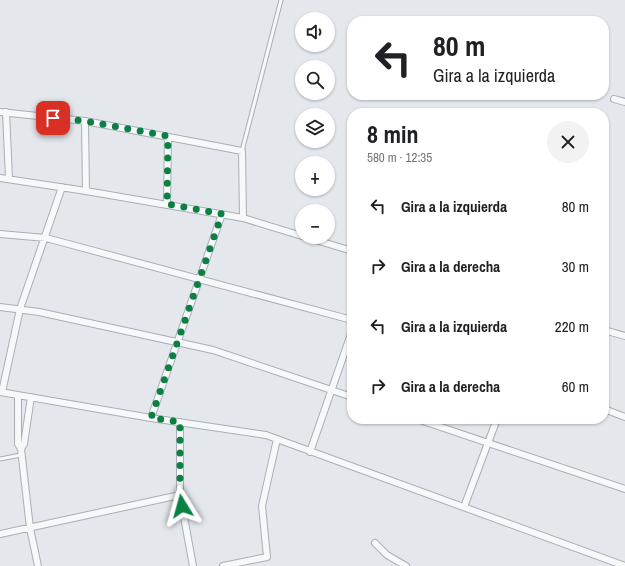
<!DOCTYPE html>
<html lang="es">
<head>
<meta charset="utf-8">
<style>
	body { margin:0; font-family:"Archivo Narrow",sans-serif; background:#f2f2f2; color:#202124; height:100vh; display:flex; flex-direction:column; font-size:15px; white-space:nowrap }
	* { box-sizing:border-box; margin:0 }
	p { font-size:13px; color:#757577 }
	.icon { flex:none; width:22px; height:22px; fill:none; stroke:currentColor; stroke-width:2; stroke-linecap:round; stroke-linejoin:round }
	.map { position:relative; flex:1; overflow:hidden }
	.drawer { position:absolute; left:347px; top:108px; width:262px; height:316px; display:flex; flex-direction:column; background:#fff; border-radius:16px; box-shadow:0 1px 3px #0004 }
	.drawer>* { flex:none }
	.top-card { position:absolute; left:347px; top:16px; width:262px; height:84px; border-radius:16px; box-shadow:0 1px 3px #0004; background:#fff; color:#202124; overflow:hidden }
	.controls { position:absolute; left:295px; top:12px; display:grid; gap:8px }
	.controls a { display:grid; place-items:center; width:40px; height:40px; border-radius:50%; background:#fff; box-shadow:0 1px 3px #0004; font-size:20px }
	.pin { position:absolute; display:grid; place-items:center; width:34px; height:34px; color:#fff; margin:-17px; border-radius:8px; box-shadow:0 2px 6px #0006 }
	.me { position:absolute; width:44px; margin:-22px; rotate:352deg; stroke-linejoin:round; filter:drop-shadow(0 0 3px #0008) }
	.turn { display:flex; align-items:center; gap:14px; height:84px; padding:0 20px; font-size:18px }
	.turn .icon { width:52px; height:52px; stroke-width:2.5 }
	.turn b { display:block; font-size:28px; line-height:34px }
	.round { display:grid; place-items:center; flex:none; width:42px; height:42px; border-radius:21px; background:#f2f2f2 }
	.head { display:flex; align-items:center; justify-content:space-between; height:68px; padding:0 20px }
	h1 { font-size:24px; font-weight:700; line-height:30px }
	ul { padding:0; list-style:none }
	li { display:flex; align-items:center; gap:12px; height:60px; padding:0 20px }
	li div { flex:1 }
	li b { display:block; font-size:15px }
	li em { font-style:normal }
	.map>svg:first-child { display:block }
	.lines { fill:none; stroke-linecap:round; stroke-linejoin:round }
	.service-casing { stroke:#a9aeb7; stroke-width:5 }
	.minor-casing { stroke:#a9aeb7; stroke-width:8 }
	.service { stroke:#f7f8fa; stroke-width:3 }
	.minor { stroke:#f7f8fa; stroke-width:6 }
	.route { stroke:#0b8043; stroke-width:7; stroke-dasharray:0 12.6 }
</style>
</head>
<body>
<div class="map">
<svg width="625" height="566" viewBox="0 0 625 566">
	<rect width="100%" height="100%" fill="#e4e7ec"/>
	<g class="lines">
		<defs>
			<path id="service" d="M 242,151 L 281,0
				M 0,459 L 21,455"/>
			<path id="minor" d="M 614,99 L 625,102
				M 0,112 L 85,121 L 242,151 L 243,218
				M 6,112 L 9,179
				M 85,121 L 86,191
				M 0,178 L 86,191 L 243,218 L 302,236
				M 167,204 L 168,137
				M 0,234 L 46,238 L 352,320
				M 306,237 L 352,251
				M 0,307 L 39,312 L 213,350 L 352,397
				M 604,330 L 625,336
				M 0,392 L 151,418 L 266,435 L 625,566
				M 2,392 L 20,309 L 62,187
				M 18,395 L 18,444 L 21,449 L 24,444 L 31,397
				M 604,409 L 625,417
				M 151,418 L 222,214
				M 417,419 L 625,489
				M 180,422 L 180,495 L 193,566
				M 21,449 L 30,528 L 38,566
				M 310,452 L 352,331
				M 464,507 L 497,419
				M 0,534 L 180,495
				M 375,543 L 387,555 L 406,566
				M 223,566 L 267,557 L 262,506 L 277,439"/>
		</defs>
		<use href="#service" class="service-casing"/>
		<use href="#minor" class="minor-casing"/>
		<use href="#service" class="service"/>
		<use href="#minor" class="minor"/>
	</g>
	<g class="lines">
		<path class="route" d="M 53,118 L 85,121 L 168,136 L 167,204 L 222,214 L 151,418 L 180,422 L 180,495 L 182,506"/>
	</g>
</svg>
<div class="controls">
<a><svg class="icon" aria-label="sound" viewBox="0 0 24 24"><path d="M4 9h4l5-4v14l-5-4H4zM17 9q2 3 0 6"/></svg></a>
<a><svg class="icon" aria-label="search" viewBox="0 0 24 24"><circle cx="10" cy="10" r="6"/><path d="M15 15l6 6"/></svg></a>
<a><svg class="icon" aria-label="layers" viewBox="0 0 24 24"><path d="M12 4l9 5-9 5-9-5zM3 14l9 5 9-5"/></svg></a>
<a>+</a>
<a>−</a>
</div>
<div class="pin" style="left:53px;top:118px;background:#d93025"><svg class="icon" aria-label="arrive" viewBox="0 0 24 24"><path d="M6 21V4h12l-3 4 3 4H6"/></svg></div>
<svg class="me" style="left:182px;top:506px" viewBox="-20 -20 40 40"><path d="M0-17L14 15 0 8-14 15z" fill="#0b8043" stroke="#fff" stroke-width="4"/></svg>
<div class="top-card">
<div class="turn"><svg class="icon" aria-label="left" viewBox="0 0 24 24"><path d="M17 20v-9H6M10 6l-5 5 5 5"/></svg><div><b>80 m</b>Gira a la izquierda</div></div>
</div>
<section class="drawer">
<div class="head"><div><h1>8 min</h1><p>580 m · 12:35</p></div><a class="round"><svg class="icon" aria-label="close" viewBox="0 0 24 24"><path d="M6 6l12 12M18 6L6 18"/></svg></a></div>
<ul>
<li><svg class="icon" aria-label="left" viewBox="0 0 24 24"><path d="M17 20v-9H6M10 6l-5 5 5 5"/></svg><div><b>Gira a la izquierda</b></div><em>80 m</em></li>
<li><svg class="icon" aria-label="right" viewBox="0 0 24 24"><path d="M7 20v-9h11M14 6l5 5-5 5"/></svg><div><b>Gira a la derecha</b></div><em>30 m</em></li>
<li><svg class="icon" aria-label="left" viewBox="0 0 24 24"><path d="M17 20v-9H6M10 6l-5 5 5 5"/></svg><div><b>Gira a la izquierda</b></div><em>220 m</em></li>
<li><svg class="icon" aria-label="right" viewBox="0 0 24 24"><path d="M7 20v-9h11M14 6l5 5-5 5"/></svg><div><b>Gira a la derecha</b></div><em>60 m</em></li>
</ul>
</section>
</div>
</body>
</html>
